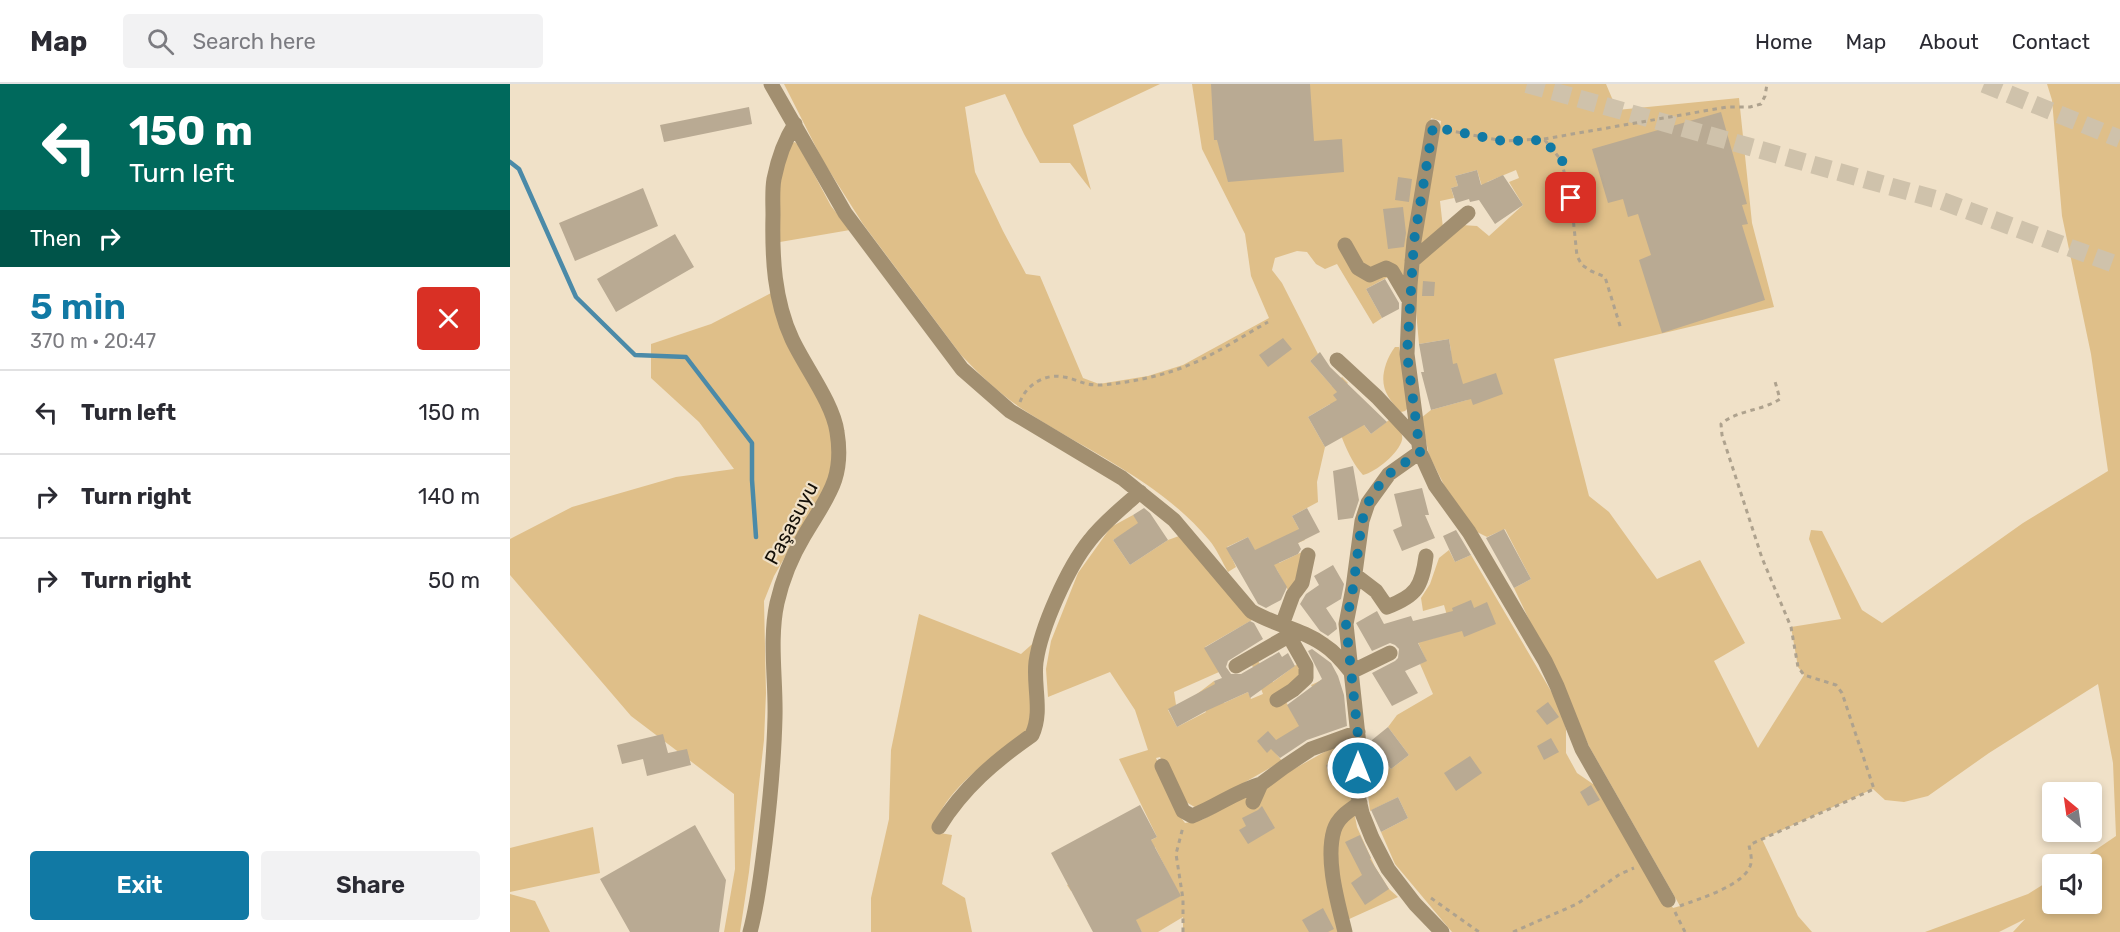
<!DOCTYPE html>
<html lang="en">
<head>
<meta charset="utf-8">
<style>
	body { margin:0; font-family:Rubik,sans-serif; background:#f2f2f3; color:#2b2b33; height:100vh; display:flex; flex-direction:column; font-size:22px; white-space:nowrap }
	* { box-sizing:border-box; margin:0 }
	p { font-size:20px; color:#7c7c81 }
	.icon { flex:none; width:33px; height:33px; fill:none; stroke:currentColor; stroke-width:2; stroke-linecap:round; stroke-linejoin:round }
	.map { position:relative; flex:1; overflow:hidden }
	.panel { display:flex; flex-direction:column; background:#fff; width:510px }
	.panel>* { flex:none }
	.hud { background:#00695c; color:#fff; overflow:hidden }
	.needle { width:39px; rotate:331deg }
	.fabs { position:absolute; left:1532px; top:698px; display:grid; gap:12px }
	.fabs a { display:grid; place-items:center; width:60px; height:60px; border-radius:6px; background:#fff; box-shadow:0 3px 9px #0003; font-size:30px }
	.pin { position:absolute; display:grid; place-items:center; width:51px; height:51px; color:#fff; margin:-26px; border-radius:12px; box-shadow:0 3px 9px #0006 }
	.me { position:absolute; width:66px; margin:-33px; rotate:0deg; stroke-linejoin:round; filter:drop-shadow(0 0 4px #0008) }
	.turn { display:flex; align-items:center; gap:21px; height:126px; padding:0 30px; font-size:27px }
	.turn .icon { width:78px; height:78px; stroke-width:2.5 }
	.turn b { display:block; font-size:42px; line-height:51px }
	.then { display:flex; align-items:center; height:57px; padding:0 30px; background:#0003; gap:12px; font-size:22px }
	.round { display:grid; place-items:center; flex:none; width:63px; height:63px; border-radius:6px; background:#f2f2f3 }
	.headline { display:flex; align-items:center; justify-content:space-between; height:102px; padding:0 30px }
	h1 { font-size:36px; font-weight:600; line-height:45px; color:#1179a4 }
	.button { display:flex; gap:12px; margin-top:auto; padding:12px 30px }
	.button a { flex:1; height:69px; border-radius:6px; background:#1179a4; color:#fff; font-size:24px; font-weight:600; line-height:69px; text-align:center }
	.button a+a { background:#f2f2f3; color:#2b2b33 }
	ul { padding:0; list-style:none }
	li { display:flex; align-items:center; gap:18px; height:84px; padding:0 30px; border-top:2px solid #e1e1e2 }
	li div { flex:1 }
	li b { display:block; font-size:22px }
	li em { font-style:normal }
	header { display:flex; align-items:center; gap:36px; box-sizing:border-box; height:84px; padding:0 30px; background:#fff; border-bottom:2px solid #e1e1e2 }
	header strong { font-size:28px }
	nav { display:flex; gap:33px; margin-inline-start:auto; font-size:21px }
	.search { width:420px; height:54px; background:#f2f2f3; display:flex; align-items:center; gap:15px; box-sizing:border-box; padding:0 21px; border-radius:6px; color:#7c7c81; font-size:22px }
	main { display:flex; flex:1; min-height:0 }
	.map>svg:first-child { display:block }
	.green { fill:#dfbf89 }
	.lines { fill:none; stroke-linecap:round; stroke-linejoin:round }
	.stream { stroke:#4b8aa8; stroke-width:4.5 }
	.building { fill:#b9aa93 }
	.highway-tunnel { stroke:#cfc2ab; stroke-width:18; stroke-dasharray:18 9; stroke-linecap:butt }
	.path { stroke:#aea28e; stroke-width:3; stroke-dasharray:4.5 4.5; stroke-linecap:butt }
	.minor { stroke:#a28f70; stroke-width:15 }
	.route { stroke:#1179a4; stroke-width:10; stroke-dasharray:0 18 }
	.labels { text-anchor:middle; stroke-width:4.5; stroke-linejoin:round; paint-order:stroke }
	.street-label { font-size:20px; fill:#140f07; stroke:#f0e1c8 }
</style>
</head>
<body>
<header>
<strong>Map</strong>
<div class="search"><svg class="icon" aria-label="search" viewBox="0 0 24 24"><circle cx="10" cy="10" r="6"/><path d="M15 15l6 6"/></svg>Search here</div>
<nav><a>Home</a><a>Map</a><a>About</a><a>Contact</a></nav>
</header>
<main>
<section class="panel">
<div class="hud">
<div class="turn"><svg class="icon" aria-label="left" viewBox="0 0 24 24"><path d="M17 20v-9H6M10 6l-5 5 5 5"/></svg><div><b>150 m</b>Turn left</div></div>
<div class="then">Then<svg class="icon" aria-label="right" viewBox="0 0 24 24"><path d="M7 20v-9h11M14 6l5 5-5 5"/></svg></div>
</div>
<div class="headline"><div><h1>5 min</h1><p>370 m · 20:47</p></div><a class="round" style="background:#d93025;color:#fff"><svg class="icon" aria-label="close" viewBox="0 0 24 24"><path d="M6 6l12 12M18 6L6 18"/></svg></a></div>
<ul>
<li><svg class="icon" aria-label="left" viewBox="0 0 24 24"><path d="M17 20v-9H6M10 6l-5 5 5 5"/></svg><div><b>Turn left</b></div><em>150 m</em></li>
<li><svg class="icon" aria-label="right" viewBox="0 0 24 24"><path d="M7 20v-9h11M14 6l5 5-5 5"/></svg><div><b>Turn right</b></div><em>140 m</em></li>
<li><svg class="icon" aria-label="right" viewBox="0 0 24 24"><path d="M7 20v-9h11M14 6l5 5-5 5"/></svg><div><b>Turn right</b></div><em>50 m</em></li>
</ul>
<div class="button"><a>Exit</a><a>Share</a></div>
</section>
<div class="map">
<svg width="1610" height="848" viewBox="0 0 1610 848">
	<rect width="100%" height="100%" fill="#f0e1c8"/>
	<path class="green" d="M 274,0 L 650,0 L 563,41 L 581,106 L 560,79 L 530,79 L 514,50 L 495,10 L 455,23 L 465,88 L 493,147 L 516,190 L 530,192 L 573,294 L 589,300 L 638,292 L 673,281 L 759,234 L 741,192 L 735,150 L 692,65 L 682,0 L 1096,0 L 1107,26 L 1229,14 L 1242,139 L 1264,223 L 1044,275 L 1079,412 L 1099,428 L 1147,495 L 1190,476 L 1235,559 L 1204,577 L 1248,664 L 1294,591 L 1288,583 L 1281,543 L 1331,535 L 1299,455 L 1301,446 L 1312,447 L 1352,526 L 1372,539 L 1513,439 L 1598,387 L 1581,270 L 1552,132 L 1542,16 L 1537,0 L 1610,0 L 1610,848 L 1503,848 L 1515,835 L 1489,848 L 1415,848 L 1518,810 L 1542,795 L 1542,819 L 1581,819 L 1581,780 L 1565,780 L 1606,752 L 1603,679 L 1588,600 L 1479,669 L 1418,712 L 1394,718 L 1375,716 L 1363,705 L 1252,755 L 1288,832 L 1302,848 L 942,848 L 885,780 L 871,748 L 898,734 L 888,713 L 860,727 L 855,685 L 872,674 L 881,685 L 899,671 L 878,643 L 887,631 L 923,610 L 910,580 L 916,576 L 907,556 L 903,538 L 912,535 L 917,556 L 942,549 L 934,521 L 913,527 L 911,514 L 920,500 L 929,474 L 939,466 L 945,478 L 961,471 L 1048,619 L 1056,645 L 1056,669 L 1067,689 L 1083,700 L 1086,699 L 1163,824 L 1170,822 L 1080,664 L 1004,504 L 1021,495 L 995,445 L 977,453 L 965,447 L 934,401 L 919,371 L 911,334 L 921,326 L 957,316 L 938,281 L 935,268 L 941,267 L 939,255 L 909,260 L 905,216 L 908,181 L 952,141 L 967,142 L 979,152 L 1013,121 L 999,98 L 1009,94 L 1006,86 L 977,98 L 974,109 L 967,86 L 945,92 L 948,102 L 941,104 L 944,114 L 930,117 L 933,144 L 909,164 L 931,37 L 921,34 L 905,116 L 896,221 L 880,192 L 856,205 L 872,234 L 863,240 L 827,180 L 815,185 L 806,180 L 797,168 L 787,167 L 765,174 L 762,186 L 772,199 L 808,270 L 800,277 L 822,302 L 832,293 L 838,299 L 824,311 L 845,330 L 861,350 L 879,336 L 891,346 C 891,349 893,353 892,356 C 889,369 866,388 853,391 C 836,372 829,344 820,320 L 798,333 L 815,363 L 807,398 L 808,418 L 782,432 L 795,456 L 788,459 L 759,460 L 769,479 L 792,468 L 787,500 L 780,510 L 767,486 L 749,476 L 738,453 L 717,463 L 726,483 L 718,488 C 712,478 707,465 699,456 C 651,398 579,368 517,328 C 493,313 471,292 451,271 L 353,140 L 313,77 Z
		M 285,58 L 289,62 L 321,122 L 340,146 L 270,158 L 268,101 L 278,61 Z
		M 263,208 L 319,332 L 325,357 L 323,390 L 264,492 L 254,517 L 256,609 L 254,656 L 239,788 L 230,848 L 214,848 L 225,785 L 224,710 L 121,632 L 0,491 L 0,455 L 62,423 L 166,393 L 224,385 L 189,338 L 141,294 L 141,260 L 201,240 Z
		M 885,263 L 889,263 L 899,318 L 898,324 L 895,327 L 891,328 C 876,313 869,301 876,280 C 878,274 881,268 885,263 Z
		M 623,431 L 631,440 L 603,456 L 620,481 L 658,456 L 669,452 L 742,536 L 695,563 L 709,588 L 664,608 L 666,621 L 658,626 L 667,643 L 696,628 L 687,610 L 704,597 L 714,619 L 738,608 L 741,615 L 753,610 L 742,581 L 748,577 L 763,598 L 790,578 L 792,585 L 775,616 L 786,636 L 812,622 L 801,601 L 812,596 L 826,620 L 764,667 L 772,677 L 688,725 L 671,715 L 650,673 L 646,674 L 672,735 L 675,739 L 692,736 L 827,661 L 843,659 L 841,712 L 847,743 L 865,783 L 879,805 L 888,813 L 837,836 L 837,848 L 673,848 L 673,833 L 648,848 L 632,848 L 625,836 L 670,812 L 645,763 L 561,807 L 557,801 L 647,753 L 609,675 L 638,666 L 625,626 L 600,588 L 538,613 L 536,585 L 541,557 L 568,489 L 601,443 Z
		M 409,530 L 511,570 L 529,554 L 522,643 C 493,665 426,710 424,748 L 442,751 L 432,800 L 455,814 L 462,848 L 361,848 L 361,814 L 379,735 L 381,666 Z
		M 83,743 L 90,789 L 0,808 L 0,764 Z
		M 0,810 L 25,817 L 40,848 L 0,848 Z"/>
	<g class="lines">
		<path class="stream" d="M 0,78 L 9,85 L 66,213 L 125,271 L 176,273 L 242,359 L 242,396 L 246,453"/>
	</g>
	<path class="building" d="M 701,0 L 800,0 L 804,57 L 832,55 L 834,88 L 718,98 L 707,56 L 704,56 Z
		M 239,23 L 242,40 L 154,58 L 150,41 Z
		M 1211,28 L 1237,120 L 1232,121 L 1238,140 L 1232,141 L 1255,216 L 1152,249 L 1129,176 L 1141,171 L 1128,130 L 1118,133 L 1113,115 L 1098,119 L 1082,65 Z
		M 967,86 L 971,101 L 993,91 L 1013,121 L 985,140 L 969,116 L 960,118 L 959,115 L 946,119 L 941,104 L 948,102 L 945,92 Z
		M 888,93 L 902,95 L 899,118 L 885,116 Z
		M 133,104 L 148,142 L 65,177 L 49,139 Z
		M 893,123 L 896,149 L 894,163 L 878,165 L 873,125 Z
		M 165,150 L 184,183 L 106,228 L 87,195 Z
		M 875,195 L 889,219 L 889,225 L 872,234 L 856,205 Z
		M 913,197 L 925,198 L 924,212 L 912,212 Z
		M 773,254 L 782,265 L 758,283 L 749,271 Z
		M 939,255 L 943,280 L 947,279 L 953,300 L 986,289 L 993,310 L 963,321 L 961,315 L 921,326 L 911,288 L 914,288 L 909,260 Z
		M 810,268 L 820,283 L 877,338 L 861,350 L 854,341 L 815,363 L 798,333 L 827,316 L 823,311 L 827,308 L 800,277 Z
		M 843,382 L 849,416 L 843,434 L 828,436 L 823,387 Z
		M 912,404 L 919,431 L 915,431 L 925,454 L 892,467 L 883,446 L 892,442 L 884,410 Z
		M 634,424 L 640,429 L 658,456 L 620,481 L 603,456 L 628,439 L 623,431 Z
		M 797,424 L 810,448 L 788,459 L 791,465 L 788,470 L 764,481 L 777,503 L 771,516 L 756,524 L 748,520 L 716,464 L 738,453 L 745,466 L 789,445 L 782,432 Z
		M 994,445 L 1021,495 L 1004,504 L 976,454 Z
		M 946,446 L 961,471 L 945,478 L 933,452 Z
		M 823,481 L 834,500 L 831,515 L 816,524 L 826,539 L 827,545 L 818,552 L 810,547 L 790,520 L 796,510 L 809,501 L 804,492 Z
		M 961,516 L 964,524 L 977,518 L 986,540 L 954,553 L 952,547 L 908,559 L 917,577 L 895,587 L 908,609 L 882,622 L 862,589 L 885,577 L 888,574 L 889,565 L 885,561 L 880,559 L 862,567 L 846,539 L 867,527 L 874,540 L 901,532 L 903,537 L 943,527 L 942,524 Z
		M 740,537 L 744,539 L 753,555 L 718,577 L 716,583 L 721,590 L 731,590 L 769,568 L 772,573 L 778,569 L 785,582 L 740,614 L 738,608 L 696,627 L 667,643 L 658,625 L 705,600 L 704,597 L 712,594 L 694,564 Z
		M 802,565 L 821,579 L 828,592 L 834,611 L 837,642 L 797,656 L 770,674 L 761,665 L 757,669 L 747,657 L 758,647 L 766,656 L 789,642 L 777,621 L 812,595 L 798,567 Z
		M 1038,618 L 1049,633 L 1037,641 L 1026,627 Z
		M 878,643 L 899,671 L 881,685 L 862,660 L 862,656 Z
		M 153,650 L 158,669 L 177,665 L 181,681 L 137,692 L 133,675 L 112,680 L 107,661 Z
		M 1041,654 L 1049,668 L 1034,676 L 1027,662 Z
		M 960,672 L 972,689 L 946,707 L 934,689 Z
		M 834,675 L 838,694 L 821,699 L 816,681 Z
		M 1081,701 L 1090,716 L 1078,722 L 1070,708 Z
		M 888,713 L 898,734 L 871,748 L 861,726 Z
		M 630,721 L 647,753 L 641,756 L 671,812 L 626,836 L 632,848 L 583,848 L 541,769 Z
		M 752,722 L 765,744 L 738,760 L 729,746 L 736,742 L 732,734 L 748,726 Z
		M 185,741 L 216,796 L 209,848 L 120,848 L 90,795 Z
		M 850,751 L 861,774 L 860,775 L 879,805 L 855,821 L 841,799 L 852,791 L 835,758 Z
		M 813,824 L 824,845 L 818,848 L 799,848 L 792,836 Z"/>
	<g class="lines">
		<path class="highway-tunnel" d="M 1017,0 L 1432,117 L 1610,182
			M 1474,0 L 1610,55"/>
		<path class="path" d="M 937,46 L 993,57 L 1034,55 L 1051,76 L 1061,114 L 1067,172 L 1072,181 L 1081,187 L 1095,193 L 1111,245
			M 1034,55 L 1217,23 L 1240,23 L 1251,20 L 1255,12 L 1257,0
			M 510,318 C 516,301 535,289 554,293 C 570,296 574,302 593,301 C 621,298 648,293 674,283 C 703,272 731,253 758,238
			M 921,814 L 969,848
			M 1170,822 C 1188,815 1237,801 1241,779 C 1242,773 1240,767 1239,761 L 1364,705 L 1332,609 L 1326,601 L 1294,591 L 1288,583 L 1281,543 L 1252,474 L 1212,351 L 1211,340 C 1227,326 1252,327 1270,315 L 1264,294
			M 1165,828 L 1175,848
			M 673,848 L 673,815 L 666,770 L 673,743
			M 1003,848 L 1067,820 L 1110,790 L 1124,784"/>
		<path class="minor" d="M 261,0 L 335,129 L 452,285 L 500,327 L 612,394 L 664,436 L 741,527 C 764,541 792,545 814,561 C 825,568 833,578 841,588
			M 923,43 L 904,157 L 900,201 L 897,270 L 910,368 L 925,401 L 959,448 L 1035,577 L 1047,602 L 1072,665 L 1158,816
			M 835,161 L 848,184 L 860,191 L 876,184 L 882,187 L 899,216
			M 902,177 L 958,129
			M 827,276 L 867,313 L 908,357
			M 910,368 L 879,390 L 858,419 L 852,437 L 843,504 L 836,540 L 849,661 L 847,707 L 852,729 L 862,754 L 878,785 L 905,820 L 932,848
			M 845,491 L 866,507 L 877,523 C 906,512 912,503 916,472
			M 772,541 L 783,511 L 792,499 L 798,471
			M 726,582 L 787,547
			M 841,588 L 880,569
			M 767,616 L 783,606 L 796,594 L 796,582 L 779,552
			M 652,682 L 673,727 L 682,732 C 706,723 726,707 751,700
			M 743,718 L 751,700 L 774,683 L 801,665 L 848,648
			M 429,743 C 453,704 485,677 522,651 C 533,628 523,602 526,578 C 531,543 558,483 580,456 C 594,438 613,423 630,408
			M 240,848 C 248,819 251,789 255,759 C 260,717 264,675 265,633 C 266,596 259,556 267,519 C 272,497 282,472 294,452 C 316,414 335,396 327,348 C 323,319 295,283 282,255 C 264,216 262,173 263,131 C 263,119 262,106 264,95 C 268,75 274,57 285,40
			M 835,848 C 828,819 815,776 824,746 C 828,733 840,726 850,719"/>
	</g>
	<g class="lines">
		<path class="route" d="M 848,684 L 849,661 L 836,540 L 843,504 L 852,437 L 858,419 L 867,404 L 879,390 L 910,368 L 897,270 L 904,157 L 923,43 L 993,57 L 1034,56 L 1052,76 L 1061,114"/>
	</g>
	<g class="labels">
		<g class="street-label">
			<text transform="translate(281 439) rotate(-62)" y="7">Paşasuyu</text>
		</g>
	</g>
</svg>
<div class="fabs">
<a><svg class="needle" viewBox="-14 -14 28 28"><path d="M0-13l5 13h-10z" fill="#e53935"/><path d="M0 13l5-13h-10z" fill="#7c7c81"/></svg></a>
<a><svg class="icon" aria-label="sound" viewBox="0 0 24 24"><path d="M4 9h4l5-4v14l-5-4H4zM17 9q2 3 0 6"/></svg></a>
</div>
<div class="pin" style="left:1061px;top:114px;background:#d93025"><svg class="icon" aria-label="arrive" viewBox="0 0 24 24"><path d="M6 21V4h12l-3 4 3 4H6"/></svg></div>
<svg class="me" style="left:848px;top:684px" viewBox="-20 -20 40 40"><circle r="17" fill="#1179a4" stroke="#fff" stroke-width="3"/><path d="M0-11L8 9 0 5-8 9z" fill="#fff"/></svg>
</div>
</main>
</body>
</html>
